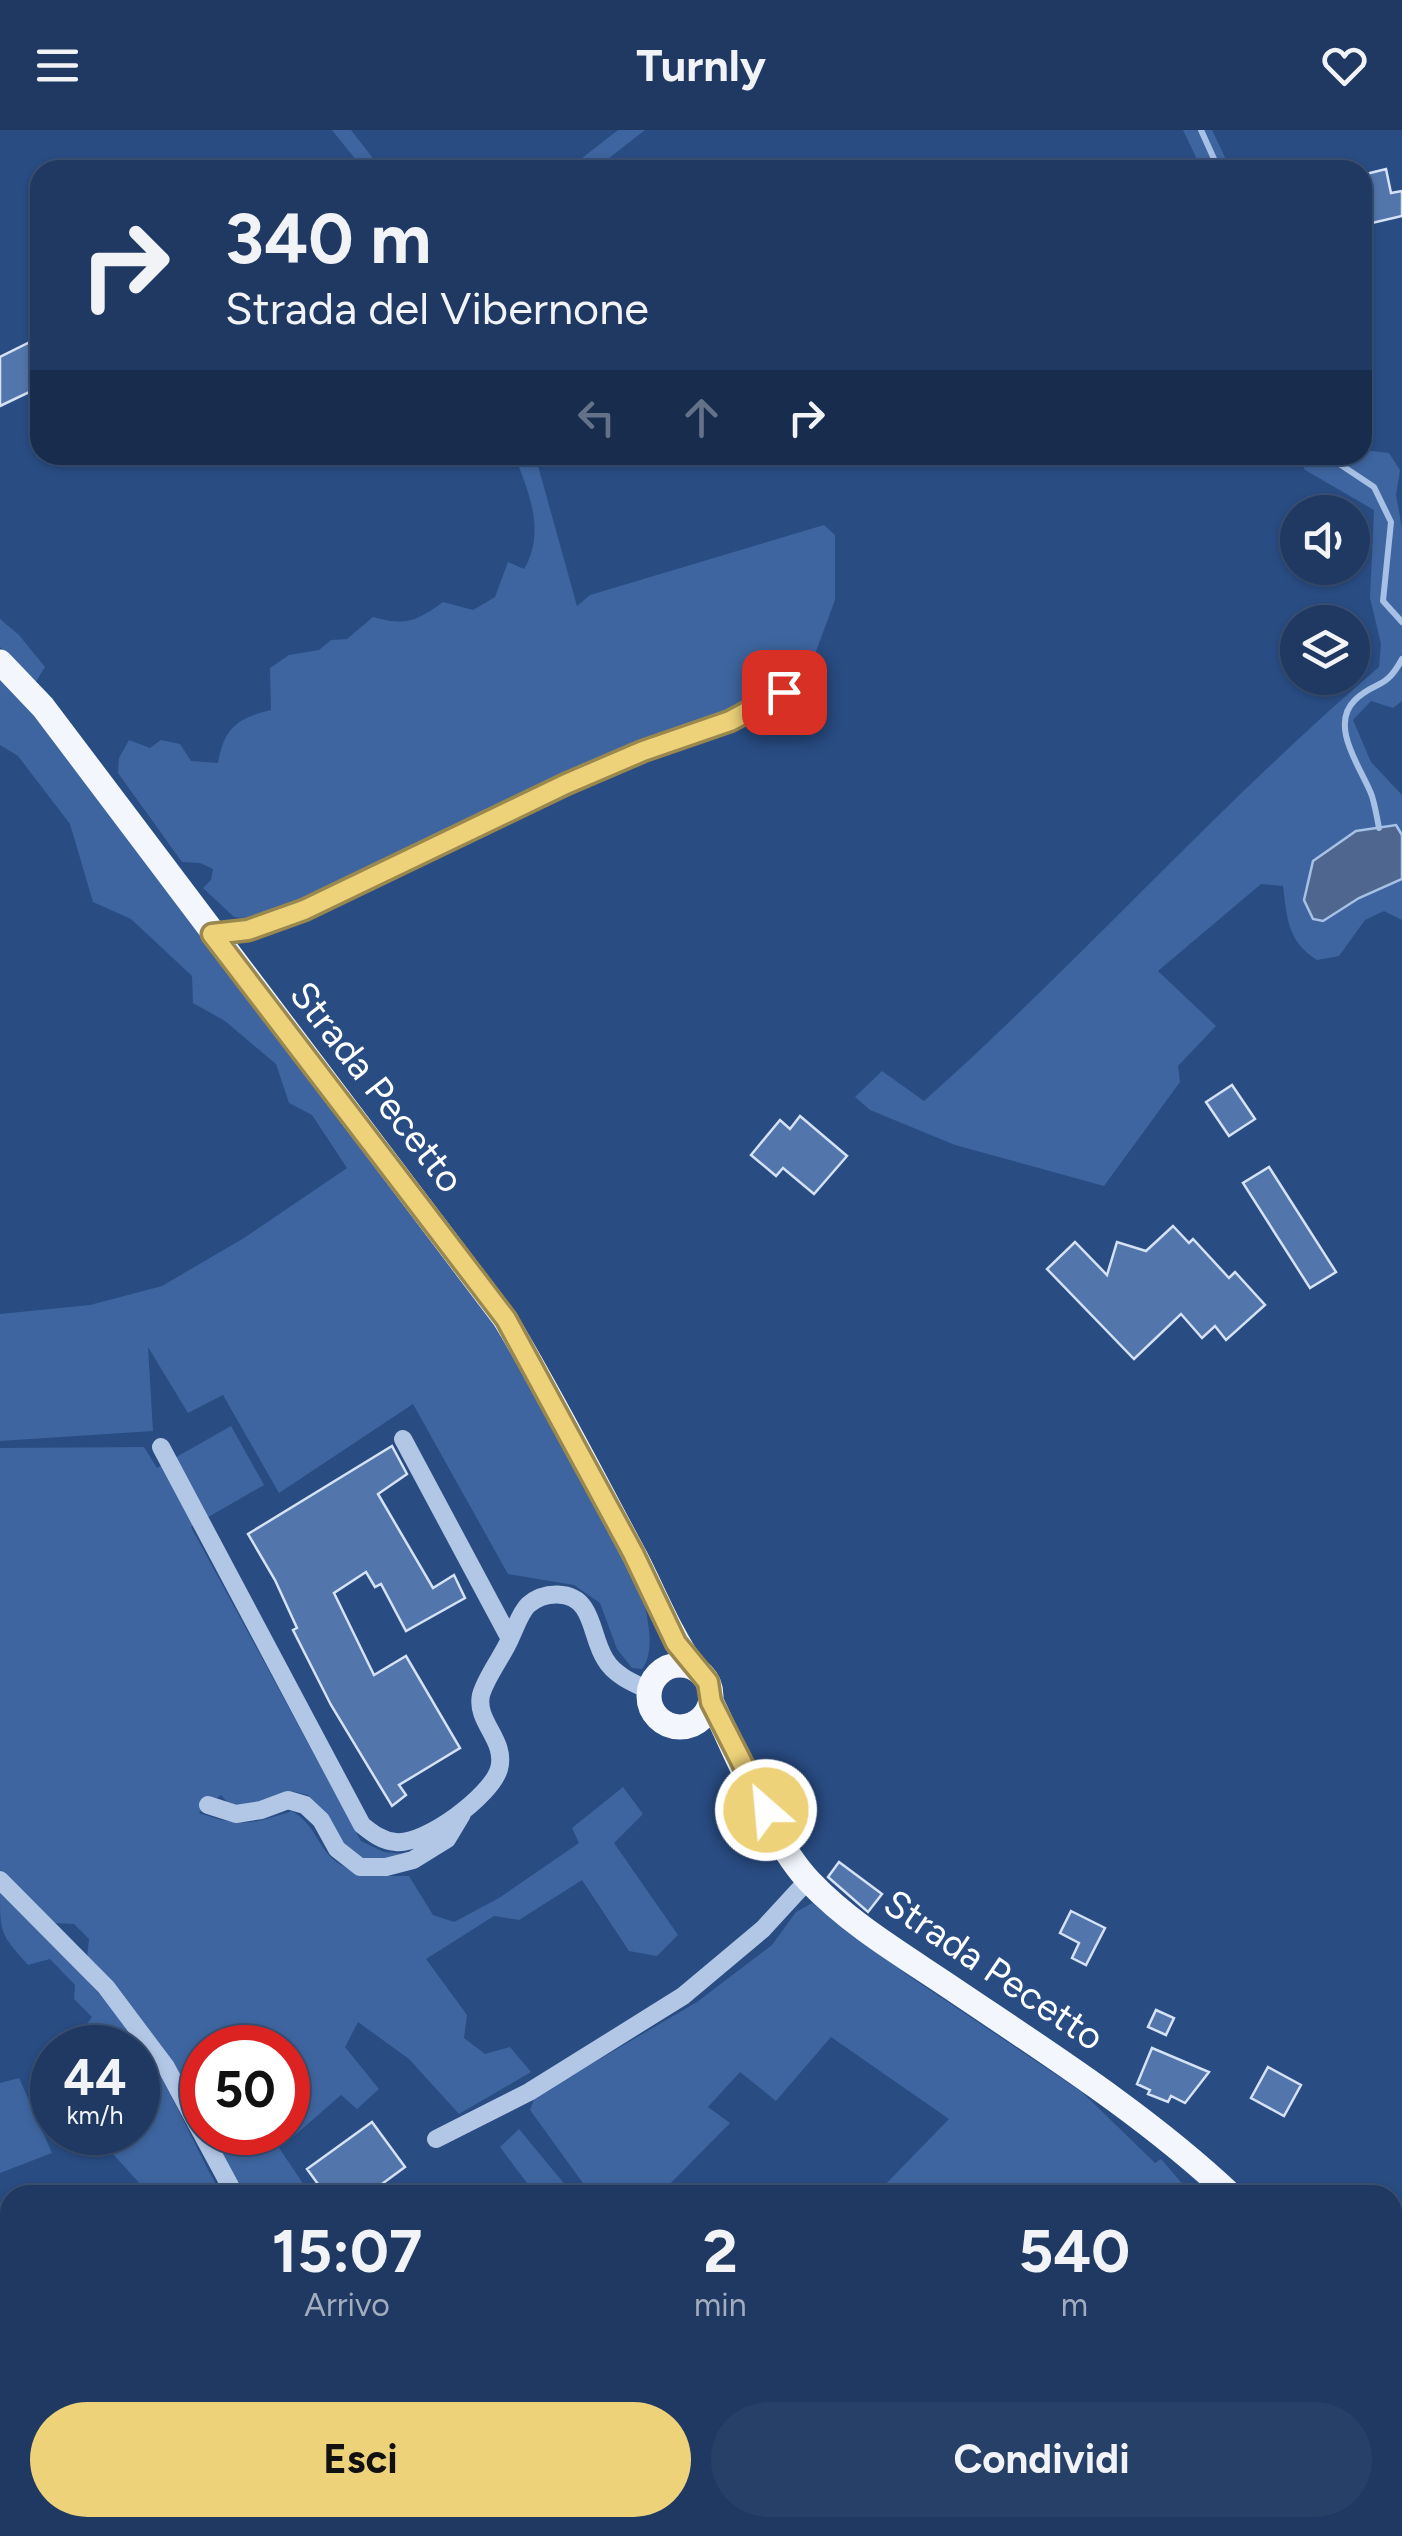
<!DOCTYPE html>
<html lang="it">
<head>
<meta charset="utf-8">
<style>
	body { margin:0; font-family:Figtree,sans-serif; background:#274068; color:#f1f3f6; height:100vh; display:flex; flex-direction:column; font-size:38px; white-space:nowrap }
	* { box-sizing:border-box; margin:0 }
	p { font-size:32px; color:#a1acbe }
	.icon { flex:none; width:55px; height:55px; fill:none; stroke:currentColor; stroke-width:2; stroke-linecap:round; stroke-linejoin:round }
	.map { position:relative; flex:1; overflow:hidden }
	.sheet { position:absolute; left:0px; top:2055px; width:1402px; height:352px; display:flex; flex-direction:column; background:#1f3962; border-radius:30px 30px 0 0; box-shadow:0 2px 8px #0004,0 0 0 2px #3c5377 }
	.sheet>* { flex:none }
	.guide { position:absolute; left:30px; top:30px; width:1342px; height:305px; border-radius:30px; box-shadow:0 2px 8px #0004,0 0 0 2px #3c5377; background:#1f3962; color:#f1f3f6; overflow:hidden }
	.tools { position:absolute; left:1280px; top:365px; display:grid; gap:20px }
	.tools a { display:grid; place-items:center; width:90px; height:90px; border-radius:50%; background:#1f3962; box-shadow:0 2px 8px #0004,0 0 0 2px #3c5377; font-size:50px }
	.speed { position:absolute; left:30px; top:1895px; display:flex; gap:20px; font-size:50px; font-weight:700; text-align:center }
	.speed>* { display:grid; place-content:center; width:130px; height:130px; border-radius:50%; background:#1f3962; box-shadow:0 2px 8px #0004,0 0 0 2px #3c5377; line-height:1 }
	.speed small { font-size:25px; font-weight:400 }
	.speed .limit { border:15px solid #d22; background:#fff; color:#111 }
	.pin { position:absolute; display:grid; place-items:center; width:85px; height:85px; color:#fff; margin:-42px; border-radius:20px; box-shadow:0 5px 15px #0006 }
	.me { position:absolute; width:110px; margin:-55px; rotate:333deg; stroke-linejoin:round; filter:drop-shadow(0 0 8px #0008) }
	.turn { display:flex; align-items:center; gap:35px; height:210px; padding:0 30px; font-size:45px }
	.turn .icon { width:130px; height:130px; stroke-width:2.5 }
	.turn b { display:block; font-size:70px; line-height:85px }
	.lanes { display:flex; align-items:center; height:95px; padding:0 30px; background:#0003; justify-content:center; gap:50px; direction:ltr }
	.lanes .off { opacity:.35 }
	.eta { display:flex; justify-content:space-evenly; align-items:center; height:170px; text-align:center }
	.eta b { font-size:60px; font-weight:700; line-height:70px }
	.primary-button { display:flex; gap:20px; margin-top:auto; padding:20px 30px }
	.primary-button a { flex:1; height:115px; border-radius:60px; background:#edd279; color:#111; font-size:40px; font-weight:700; line-height:115px; text-align:center }
	.primary-button a+a { background:#274068; color:#f1f3f6 }
	header { display:flex; justify-content:space-between; align-items:center; height:130px; padding:0 30px; background:#1f3962; font-size:45px; font-weight:700 }
	.map>svg:first-child { display:block }
	.green { fill:#3e659f }
	.water { fill:#4f678f; stroke:#a7c1e6; stroke-width:2.5 }
	.lines { fill:none; stroke-linecap:round; stroke-linejoin:round }
	.stream { stroke:#a7c1e6; stroke-width:6 }
	.building { fill:#5275ab; stroke:#d5e2f5; stroke-width:2.5 }
	.minor { stroke:#b2c7e6; stroke-width:18 }
	.major { stroke:#f3f7fd; stroke-width:25 }
	.route-casing { stroke:#9a884f; stroke-width:25 }
	.route { stroke:#edd279; stroke-width:18 }
	.labels { text-anchor:middle; stroke-width:8; stroke-linejoin:round; paint-order:stroke }
	.street-label { font-size:38px; fill:#fff; stroke:#294c83 }
</style>
</head>
<body>
<header><svg class="icon" aria-label="menu" viewBox="0 0 24 24"><path d="M4 6h16M4 12h16M4 18h16"/></svg>Turnly<svg class="icon" aria-label="heart" viewBox="0 0 24 24"><path d="M12 20l-8-8c-3-5 5-10 8-4 3-6 11-1 8 4z"/></svg></header>
<div class="map">
<svg width="1402" height="2406" viewBox="0 0 1402 2406">
	<rect width="100%" height="100%" fill="#294c83"/>
	<path class="green" d="M 332,0 L 351,0 L 382,40 L 364,40 Z
		M 618,0 L 645,0 L 594,40 L 577,40 L 572,36 Z
		M 1183,0 L 1212,0 L 1231,40 L 1202,40 Z
		M 1363,320 L 1389,323 L 1400,340 L 1396,365 L 1402,398 L 1402,571 L 1393,578 L 1371,571 L 1353,590 L 1371,632 L 1402,665 L 1402,705 L 1395,695 L 1356,701 L 1313,731 L 1323,791 L 1359,768 L 1402,749 L 1402,790 L 1384,781 L 1365,790 L 1339,826 L 1317,830 C 1288,812 1287,789 1283,756 L 1261,754 L 1158,841 L 1216,896 L 1178,936 L 1180,952 L 1104,1056 L 955,1015 L 870,980 L 855,967 L 882,941 L 924,971 C 1080,832 1219,674 1379,537 L 1381,514 L 1370,468 L 1374,380 L 1305,340 L 1296,325 L 1362,325 Z
		M 514,325 L 535,325 L 577,476 L 590,465 L 824,395 L 835,405 L 835,470 L 815,524 L 795,546 L 730,584 L 514,673 L 466,689 L 298,775 L 256,789 L 234,787 L 203,758 L 211,750 L 213,739 L 200,733 L 182,732 L 118,643 L 119,628 L 129,610 L 150,618 L 161,610 L 180,614 L 191,631 L 218,633 C 224,598 237,588 271,580 L 270,538 L 289,525 L 319,520 L 331,510 L 347,509 L 373,487 C 406,496 415,492 443,472 L 473,480 L 495,467 L 508,432 L 524,439 C 546,403 529,361 514,325 Z
		M 0,489 L 19,505 L 45,537 L 34,555 L 0,517 Z
		M 0,549 L 37,586 L 461,1145 L 526,1242 L 641,1458 C 646,1482 657,1519 642,1539 L 632,1538 L 617,1519 L 600,1473 L 574,1455 L 508,1444 L 413,1274 L 279,1363 L 223,1265 L 188,1283 L 148,1217 L 153,1301 L 0,1311 L 0,1184 L 90,1175 L 162,1156 L 244,1108 L 347,1038 L 312,985 L 289,973 L 276,934 L 225,891 L 193,873 L 192,846 L 131,789 L 93,772 L 70,694 L 18,626 L 0,615 Z
		M 231,1296 L 264,1355 L 191,1397 L 361,1711 L 384,1722 L 405,1724 L 391,1731 L 366,1732 L 343,1713 L 330,1688 L 308,1665 L 291,1661 L 233,1679 L 221,1665 L 199,1683 C 241,1697 250,1695 292,1681 C 308,1691 312,1700 322,1716 C 341,1747 377,1746 409,1746 L 433,1785 L 454,1792 L 499,1768 L 579,1713 L 572,1698 L 623,1657 L 643,1684 L 614,1713 L 678,1805 L 657,1826 L 629,1821 L 582,1750 L 519,1790 L 494,1786 L 426,1829 L 467,1885 L 464,1908 L 485,1924 L 510,1917 L 531,1942 L 459,1984 L 409,1929 L 358,1892 L 345,1917 L 379,1959 L 357,1979 L 341,1965 L 294,2006 L 288,1998 L 288,1918 L 202,1918 L 202,1984 C 169,1926 133,1877 87,1828 L 89,1809 L 74,1794 L 53,1793 L 0,1740 L 0,1318 L 144,1317 L 157,1338 Z
		M 0,1762 C 53,1814 108,1866 149,1928 C 176,1969 197,2022 222,2065 L 150,2065 L 94,2003 L 138,2002 L 138,1918 L 70,1917 L 92,1887 L 74,1869 L 75,1855 L 50,1829 L 28,1835 C 0,1803 0,1804 0,1762 Z
		M 812,1773 L 906,1844 L 1082,1962 L 1155,2033 L 1161,2029 L 1192,2065 L 875,2065 L 949,1989 L 831,1907 L 776,1971 L 740,1942 L 708,1977 L 730,1993 L 659,2065 L 536,2065 L 500,2017 L 519,1999 L 571,2062 L 585,2056 L 530,1980 L 535,1967 L 697,1872 L 772,1815 L 796,1782 Z
		M 19,1948 L 52,2023 L 0,2043 L 0,1953 Z
		M 211,2003 L 269,2003 L 308,2061 L 302,2065 L 244,2065 Z
		M 10,2314 L 10,2385 L 0,2402 L 0,2317 Z"/>
	<path class="water" d="M 1396,695 L 1402,705 L 1402,749 L 1359,768 L 1323,791 L 1313,789 L 1304,770 L 1313,731 L 1356,701 Z"/>
	<g class="lines">
		<path class="stream" d="M 1201,0 L 1219,40
			M 1326,325 L 1374,357 L 1391,392 L 1383,471 L 1402,492
			M 1379,698 C 1377,687 1375,676 1372,666 C 1362,639 1328,596 1355,570 C 1376,550 1385,561 1402,529"/>
	</g>
	<path class="building" d="M 1386,39 L 1391,63 L 1402,61 L 1402,86 L 1372,93 L 1362,45 Z
		M 40,207 L 40,257 L 0,276 L 0,227 Z
		M 1232,955 L 1255,989 L 1229,1006 L 1206,972 Z
		M 800,986 L 847,1026 L 814,1064 L 783,1038 L 776,1046 L 751,1025 L 780,990 L 790,999 Z
		M 1269,1037 L 1336,1142 L 1310,1158 L 1243,1053 Z
		M 1173,1096 L 1189,1113 L 1193,1109 L 1229,1148 L 1235,1142 L 1265,1175 L 1226,1210 L 1215,1196 L 1202,1208 L 1181,1184 L 1134,1229 L 1047,1139 L 1075,1112 L 1107,1145 L 1117,1112 L 1146,1121 Z
		M 392,1316 L 407,1344 L 378,1364 L 433,1458 L 454,1445 L 465,1468 L 406,1501 L 381,1454 L 375,1457 L 366,1442 L 334,1463 L 374,1545 L 406,1526 L 460,1618 L 399,1655 L 406,1665 L 392,1676 L 331,1575 L 293,1500 L 297,1498 L 275,1450 L 248,1404 Z
		M 839,1732 L 882,1764 L 868,1782 L 828,1747 Z
		M 1071,1781 L 1105,1798 L 1086,1835 L 1072,1828 L 1079,1813 L 1060,1803 Z
		M 1156,1880 L 1174,1888 L 1166,1905 L 1148,1897 Z
		M 1152,1918 L 1209,1942 L 1185,1973 L 1171,1966 L 1168,1972 L 1148,1964 L 1150,1960 L 1137,1954 Z
		M 1268,1937 L 1301,1955 L 1284,1986 L 1251,1968 Z
		M 372,1992 L 405,2037 L 367,2065 L 326,2065 L 307,2039 Z"/>
	<g class="lines">
		<path class="minor" d="M 212,804 L 248,800 L 304,780 L 566,653 L 643,621 L 730,591 L 784,562
			M 161,1317 L 362,1695 C 372,1703 382,1711 396,1712 C 425,1715 491,1666 499,1639 C 507,1610 475,1592 481,1565 C 486,1547 502,1527 510,1509 L 403,1309
			M 510,1509 C 515,1499 520,1483 528,1475 C 544,1461 572,1460 584,1478 C 594,1493 595,1513 605,1529 C 614,1545 633,1553 649,1560
			M 208,1675 L 236,1684 L 261,1680 L 288,1670 L 305,1675 L 321,1690 L 337,1719 L 360,1737 L 386,1737 L 413,1730 L 447,1709 L 462,1684
			M 0,1750 L 106,1857 L 166,1937 L 235,2065
			M 436,2009 L 529,1962 L 683,1866 L 763,1799 L 808,1750
			M 384,2398 L 386,2406"/>
		<path class="major" d="M 0,532 L 43,577 L 505,1189 C 552,1267 593,1348 636,1428 C 655,1465 670,1504 694,1538
			M649 1566a31 31 0 1 1 62 0a31 31 0 1 1-62 0Z
			M 711,1571 C 736,1622 772,1713 810,1752 C 852,1796 906,1827 956,1861 C 1051,1925 1147,1986 1231,2065
			M 1392,2215 L 1402,2223"/>
	</g>
	<g class="lines">
		<defs>
			<path id="route" d="M 766,1680 L 711,1572 L 708,1552 L 676,1513 L 633,1423 L 506,1189 L 212,804 L 248,800 L 304,780 L 566,654 L 643,621 L 730,591 L 784,562"/>
		</defs>
		<use href="#route" class="route-casing"/>
		<use href="#route" class="route"/>
	</g>
	<g class="labels">
		<g class="street-label">
			<text transform="translate(377 957) rotate(52)" y="13">Strada Pecetto</text>
			<text transform="translate(994 1840) rotate(34)" y="13">Strada Pecetto</text>
		</g>
	</g>
</svg>
<div class="tools">
<a><svg class="icon" aria-label="sound" viewBox="0 0 24 24"><path d="M4 9h4l5-4v14l-5-4H4zM17 9q2 3 0 6"/></svg></a>
<a><svg class="icon" aria-label="layers" viewBox="0 0 24 24"><path d="M12 4l9 5-9 5-9-5zM3 14l9 5 9-5"/></svg></a>
</div>
<div class="speed"><div>44<small>km/h</small></div><div class="limit">50</div></div>
<div class="pin" style="left:784px;top:562px;background:#d93025"><svg class="icon" aria-label="arrive" viewBox="0 0 24 24"><path d="M6 21V4h12l-3 4 3 4H6"/></svg></div>
<svg class="me" style="left:766px;top:1680px" viewBox="-20 -20 40 40"><circle r="17" fill="#edd279" stroke="#fff" stroke-width="3"/><path d="M0-11L8 9 0 5-8 9z" fill="#fff"/></svg>
<div class="guide">
<div class="turn"><svg class="icon" aria-label="right" viewBox="0 0 24 24"><path d="M7 20v-9h11M14 6l5 5-5 5"/></svg><div><b>340 m</b>Strada del Vibernone</div></div>
<div class="lanes"><svg class="icon off" aria-label="left" viewBox="0 0 24 24"><path d="M17 20v-9H6M10 6l-5 5 5 5"/></svg><svg class="icon off" aria-label="ahead" viewBox="0 0 24 24"><path d="M12 20V5M6 11l6-6 6 6"/></svg><svg class="icon" aria-label="right" viewBox="0 0 24 24"><path d="M7 20v-9h11M14 6l5 5-5 5"/></svg></div>
</div>
<section class="sheet">
<div class="eta">
<div><b>15:07</b><p>Arrivo</p></div>
<div><b>2</b><p>min</p></div>
<div><b>540</b><p>m</p></div>
</div>
<div class="primary-button"><a>Esci</a><a>Condividi</a></div>
</section>
</div>
</body>
</html>
